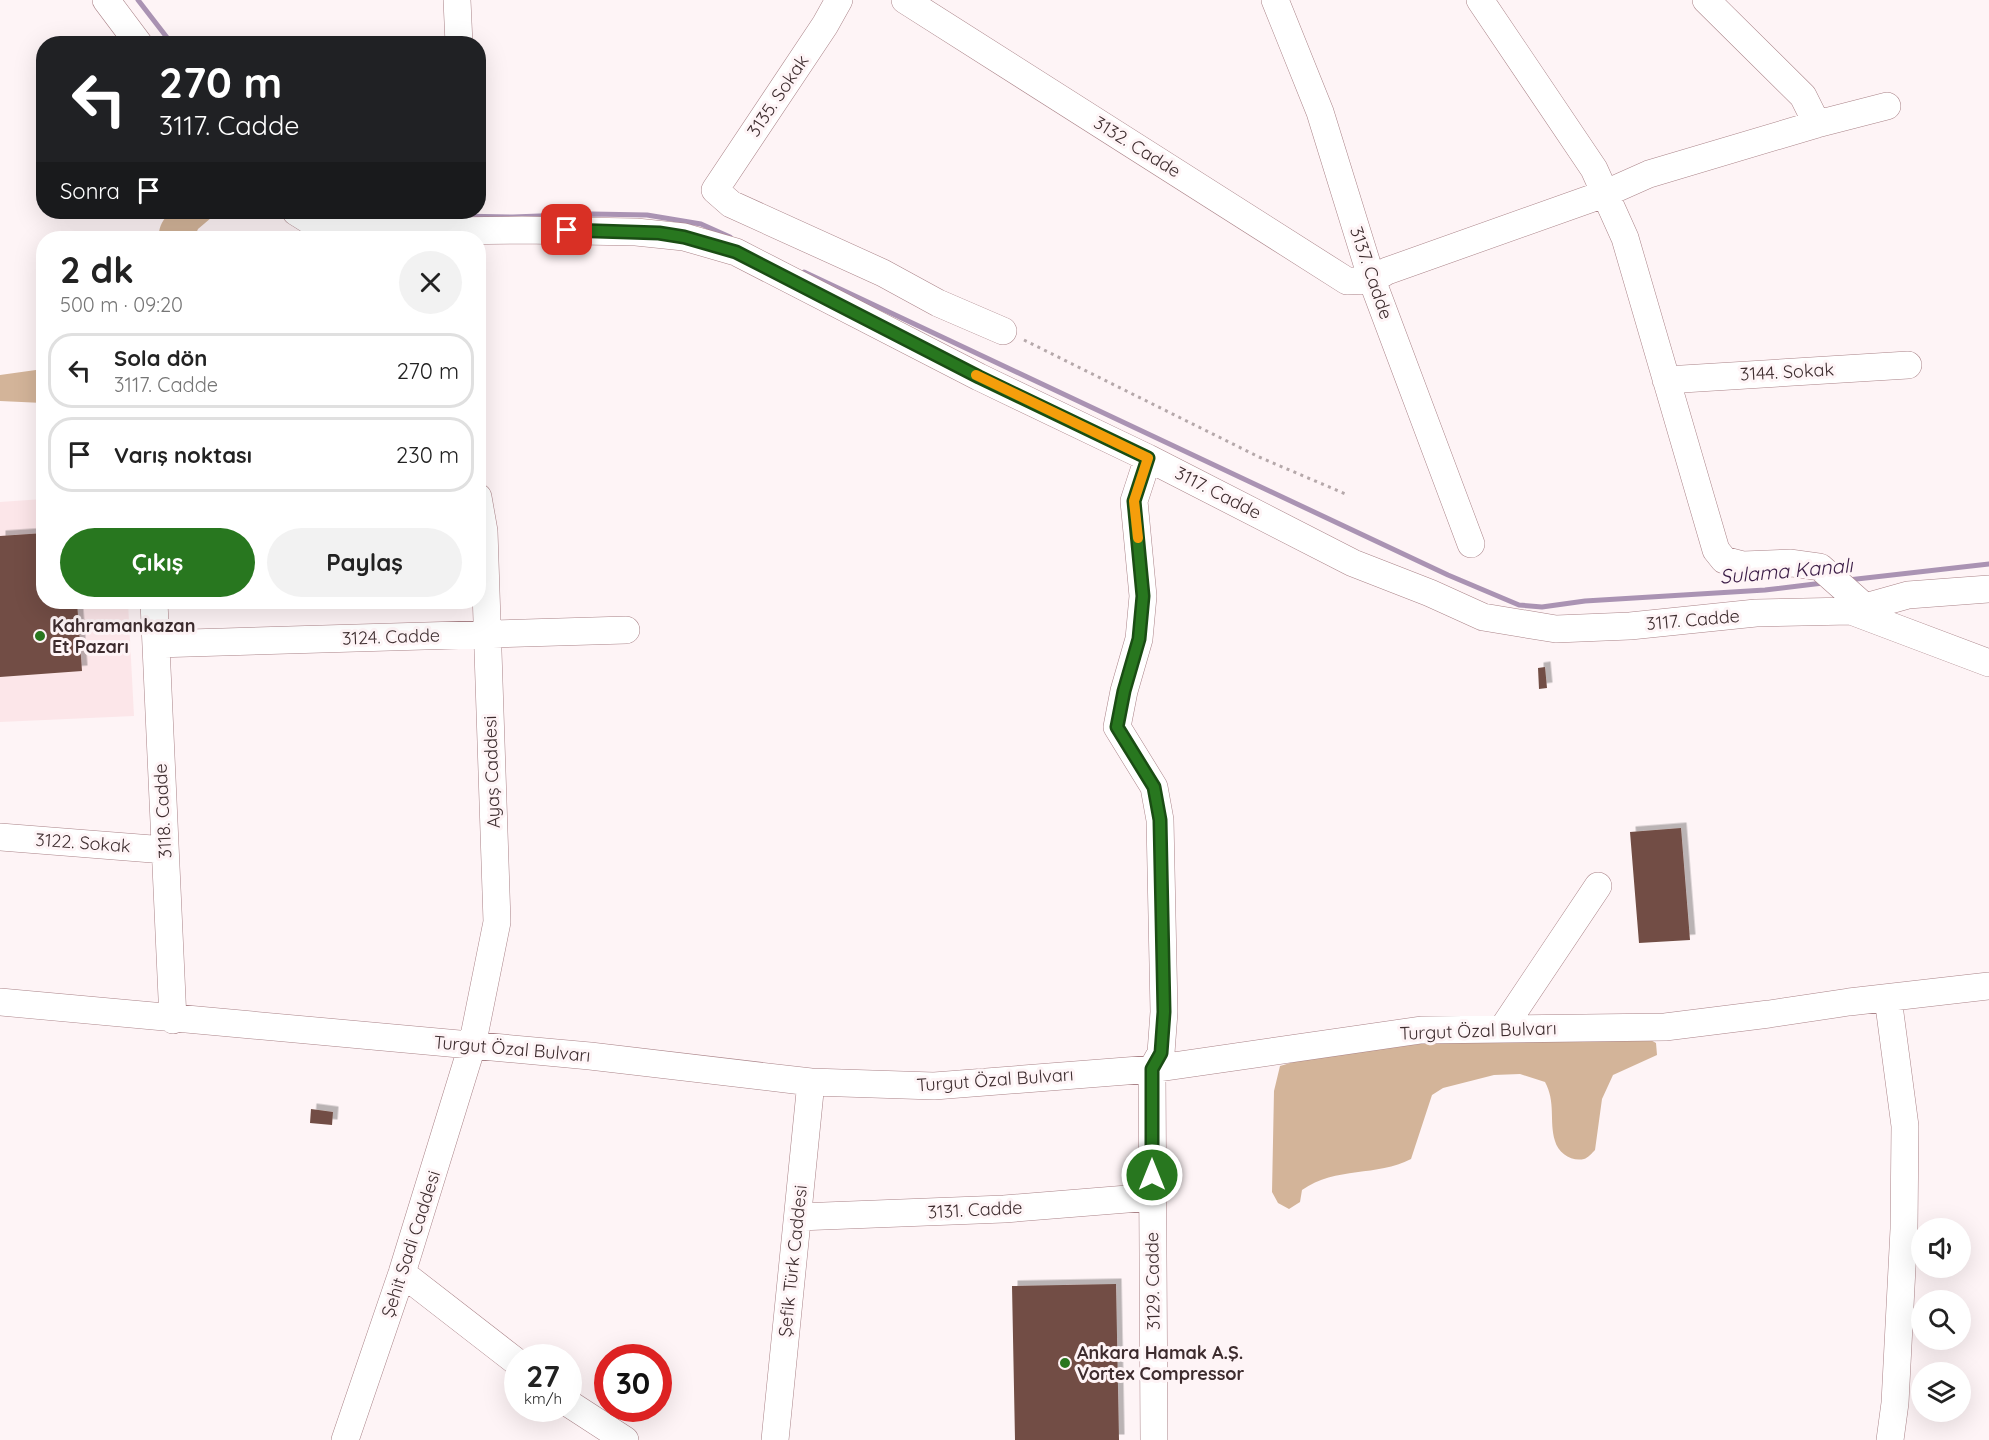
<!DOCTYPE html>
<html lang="tr">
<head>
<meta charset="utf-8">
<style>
	body { margin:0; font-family:Quicksand,sans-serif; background:#f2f2f2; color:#222; height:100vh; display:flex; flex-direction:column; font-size:22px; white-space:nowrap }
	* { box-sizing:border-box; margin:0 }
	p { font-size:20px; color:#767676 }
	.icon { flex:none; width:33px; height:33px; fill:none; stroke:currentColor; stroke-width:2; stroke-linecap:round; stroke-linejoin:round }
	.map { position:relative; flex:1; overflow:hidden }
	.side { position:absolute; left:36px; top:231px; width:450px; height:378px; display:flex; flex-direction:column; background:#fff; border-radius:24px; box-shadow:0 6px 24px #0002 }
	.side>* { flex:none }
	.top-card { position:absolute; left:36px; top:36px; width:450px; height:183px; border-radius:24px; box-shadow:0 6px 24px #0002; background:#202124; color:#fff; overflow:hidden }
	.buttons { position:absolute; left:1911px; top:1218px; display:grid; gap:12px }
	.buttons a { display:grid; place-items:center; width:60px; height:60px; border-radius:50%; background:#fff; box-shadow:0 6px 24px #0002; font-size:30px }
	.speed { position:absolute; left:504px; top:1344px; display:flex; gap:12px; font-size:30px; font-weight:700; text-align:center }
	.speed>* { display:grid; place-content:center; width:78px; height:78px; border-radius:50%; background:#fff; box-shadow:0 6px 24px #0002; line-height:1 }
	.speed small { font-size:15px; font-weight:400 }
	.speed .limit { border:9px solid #d22; background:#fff; color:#111 }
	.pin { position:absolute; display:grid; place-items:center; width:51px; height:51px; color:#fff; margin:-26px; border-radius:12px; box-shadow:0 3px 9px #0006 }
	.me { position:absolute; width:66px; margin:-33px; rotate:0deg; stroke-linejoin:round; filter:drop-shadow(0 0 4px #0008) }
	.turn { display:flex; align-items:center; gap:21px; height:126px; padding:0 24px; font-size:27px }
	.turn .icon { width:78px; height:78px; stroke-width:2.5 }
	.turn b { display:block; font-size:42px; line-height:51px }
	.then { display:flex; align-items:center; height:57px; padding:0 24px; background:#0003; gap:12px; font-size:22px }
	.round { display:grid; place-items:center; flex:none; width:63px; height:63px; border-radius:32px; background:#f2f2f2 }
	.head { display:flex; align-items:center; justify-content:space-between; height:102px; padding:0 24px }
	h1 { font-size:36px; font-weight:700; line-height:45px }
	.button { display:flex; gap:12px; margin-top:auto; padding:12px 24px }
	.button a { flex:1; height:69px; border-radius:36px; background:#28771f; color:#fff; font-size:24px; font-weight:700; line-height:69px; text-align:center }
	.button a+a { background:#f2f2f2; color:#222 }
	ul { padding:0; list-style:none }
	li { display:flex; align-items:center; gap:18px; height:75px; margin:0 12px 9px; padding:0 12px; border:3px solid #e0e0e0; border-radius:24px }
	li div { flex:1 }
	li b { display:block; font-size:22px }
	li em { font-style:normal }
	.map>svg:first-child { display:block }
	.built { fill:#fce6e9 }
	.forest { fill:#d3b499 }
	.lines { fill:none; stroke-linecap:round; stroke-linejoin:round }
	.stream { stroke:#aa93b3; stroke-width:5 }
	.building { fill:#724e44; filter:url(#shadow) }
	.minor-casing { stroke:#aa8388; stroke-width:28 }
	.path { stroke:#b5a8aa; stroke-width:3; stroke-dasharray:3 4.5; stroke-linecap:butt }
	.minor { stroke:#fff; stroke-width:27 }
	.route-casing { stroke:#1a4d14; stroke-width:15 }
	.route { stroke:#28771f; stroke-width:10 }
	.slow { stroke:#f59e0b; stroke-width:10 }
	.poi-dot { fill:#28771f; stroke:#fef4f6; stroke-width:2 }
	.labels { text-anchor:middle; stroke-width:6; stroke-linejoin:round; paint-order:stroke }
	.street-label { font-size:18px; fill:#3d2c2e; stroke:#fef4f6 }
	.poi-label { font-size:18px; font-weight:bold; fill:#3d2c2e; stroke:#fef4f6; text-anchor:start }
	.water-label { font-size:20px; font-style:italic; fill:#3a1c46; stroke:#fef4f6 }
</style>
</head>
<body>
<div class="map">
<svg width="1989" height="1440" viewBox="0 0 1989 1440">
	<defs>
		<filter id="shadow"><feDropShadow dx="5.5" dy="-5.5" stdDeviation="0" flood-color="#0004"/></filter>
	</defs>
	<rect width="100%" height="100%" fill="#fef4f6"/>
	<path class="built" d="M 43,499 L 44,602 L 128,602 L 134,716 L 0,722 L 0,502 Z"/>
	<path class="forest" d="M 170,212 L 218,212 L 198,229 L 194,238 L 159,238 C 158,227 163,220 170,212 Z
		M 43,369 L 43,403 L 0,401 L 0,375 Z
		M 1645,1037 L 1656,1043 L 1657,1055 L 1613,1075 L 1602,1099 L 1595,1150 C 1592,1153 1588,1158 1584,1159 C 1572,1162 1558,1153 1555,1141 C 1549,1121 1556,1102 1545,1082 L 1520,1074 L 1494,1075 L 1443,1088 L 1432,1095 L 1411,1159 C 1377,1177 1336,1166 1302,1190 L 1300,1202 L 1289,1209 L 1278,1203 L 1272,1192 L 1274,1091 L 1280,1066 L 1321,1054 L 1468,1039 Z"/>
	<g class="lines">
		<path class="stream" d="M 138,0 L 172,44
			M 336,212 L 355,214 L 513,217 L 592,214 L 647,215 L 701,224 L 730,237
			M 804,272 L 1448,575 L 1519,605 L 1542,607 L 1585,601 L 1765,590 L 1823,583
			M 1848,580 L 1989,564"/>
	</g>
	<path class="building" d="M 44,533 L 44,602 L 77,602 L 82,671 L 0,677 L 0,536 Z
		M 1545,667 L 1547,688 L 1539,689 L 1538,668 Z
		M 1681,828 L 1690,940 L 1639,943 L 1630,832 Z
		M 311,1109 L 333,1112 L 332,1125 L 310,1123 Z
		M 1116,1284 L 1119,1440 L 1015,1440 L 1012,1286 Z"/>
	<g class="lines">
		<defs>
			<path id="minor" d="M 106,0 L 139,44
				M 457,0 L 459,44
				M 839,0 L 825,25 L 715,190 L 731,204 L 883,273 L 938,303 L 1003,331
				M 905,0 L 1347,281 L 1372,280 L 1387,271 L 1604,194 L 1649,174 L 1817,124 L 1887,106
				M 1275,0 L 1320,112 L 1372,280 L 1471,544
				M 1480,0 L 1594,169 L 1625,238 L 1716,550 L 1724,560 L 1743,565 L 1791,563 L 1820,567 L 1865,607
				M 1706,0 L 1803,96 L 1817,124
				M 296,212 L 320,227 L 345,232 L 522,230 L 636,232 L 684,237 L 736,252 L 979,377 L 1148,458 L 1353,563 L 1430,593 L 1483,617 L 1556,629 L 1630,626 L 1756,613 L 1851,611 L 1908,595 L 1989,589
				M 1666,380 L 1908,365
				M 1148,458 L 1134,501 L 1143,596 L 1139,639 L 1124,691 L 1117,727 L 1154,787 L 1160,820 L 1164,1012 L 1161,1053 L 1152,1069 L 1154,1440
				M 154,602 L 173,1020
				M 1851,611 L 1989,663
				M 156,644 L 626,630
				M 0,837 L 165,850
				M 1888,998 L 1905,1126 L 1904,1229 L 1895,1403 L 1890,1440
				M 0,1002 L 590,1056 L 811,1082 L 934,1086 L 1152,1069 L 1421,1030 L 1665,1027 L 1769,1014 L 1849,1002 L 1989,986
				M 1503,1028 L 1598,886
				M 798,1217 L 1004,1209 L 1152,1197
				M 402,1273 L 518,1363
				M 568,1403 L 625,1440
				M 345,1440 L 402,1273 L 472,1046 L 497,922 L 484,531 L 478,497
				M 775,1440 L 811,1082"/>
		</defs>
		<use href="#minor" class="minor-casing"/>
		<path class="path" d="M 1024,340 L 1259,457 L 1348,495"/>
		<use href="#minor" class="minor"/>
	</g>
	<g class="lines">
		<defs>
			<path id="route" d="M 567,230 L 659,233 L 684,237 L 736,252 L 979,377 L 1148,458 L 1134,501 L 1143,596 L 1139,639 L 1124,691 L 1117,727 L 1154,787 L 1160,820 L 1164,1012 L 1161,1053 L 1152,1069 L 1152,1175"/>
		</defs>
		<use href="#route" class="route-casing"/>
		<use href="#route" class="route"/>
		<path class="slow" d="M 976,375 L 1148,458 L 1134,501 L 1138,538"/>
	</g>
	<g class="poi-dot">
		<circle cx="40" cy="636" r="6"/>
		<circle cx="1065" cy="1363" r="6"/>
	</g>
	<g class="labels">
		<g class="street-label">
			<text transform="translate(778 96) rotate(-56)" y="6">3135. Sokak</text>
			<text transform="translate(1137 147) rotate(32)" y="6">3132. Cadde</text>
			<text transform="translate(1371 273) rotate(71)" y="6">3137. Cadde</text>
			<text transform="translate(1787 372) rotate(-3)" y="6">3144. Sokak</text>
			<text transform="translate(1218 493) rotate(27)" y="6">3117. Cadde</text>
			<text transform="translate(1693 620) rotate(-5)" y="6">3117. Cadde</text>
			<text transform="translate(391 637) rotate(-2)" y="6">3124. Cadde</text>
			<text transform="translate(492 772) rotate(-92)" y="6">Ayaş Caddesi</text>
			<text transform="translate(163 811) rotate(-93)" y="6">3118. Cadde</text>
			<text transform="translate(83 843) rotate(4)" y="6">3122. Sokak</text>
			<text transform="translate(1478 1031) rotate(-2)" y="6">Turgut Özal Bulvarı</text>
			<text transform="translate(512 1049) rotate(5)" y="6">Turgut Özal Bulvarı</text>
			<text transform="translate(995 1080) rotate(-4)" y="6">Turgut Özal Bulvarı</text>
			<text transform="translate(975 1210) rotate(-3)" y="6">3131. Cadde</text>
			<text transform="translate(411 1244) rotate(-72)" y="6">Şehit Sadi Caddesi</text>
			<text transform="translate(793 1261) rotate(-84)" y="6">Şefik Türk Caddesi</text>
			<text transform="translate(1153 1281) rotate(-91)" y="6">3129. Cadde</text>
		</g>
		<g class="poi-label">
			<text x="52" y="632">Kahramankazan<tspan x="52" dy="21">Et Pazarı</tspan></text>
			<text x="1077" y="1359">Ankara Hamak A.Ş.<tspan x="1077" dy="21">Vortex Compressor</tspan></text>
		</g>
		<g class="water-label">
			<text transform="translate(1786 571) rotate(-5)" y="7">Sulama Kanalı</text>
		</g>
	</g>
</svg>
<div class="buttons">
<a><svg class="icon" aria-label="sound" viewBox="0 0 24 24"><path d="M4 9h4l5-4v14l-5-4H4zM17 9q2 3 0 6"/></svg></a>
<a><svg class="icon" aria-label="search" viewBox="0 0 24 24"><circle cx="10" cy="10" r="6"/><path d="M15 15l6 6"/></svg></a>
<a><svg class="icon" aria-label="layers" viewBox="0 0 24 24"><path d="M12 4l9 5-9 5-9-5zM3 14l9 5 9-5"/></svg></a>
</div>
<div class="speed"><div>27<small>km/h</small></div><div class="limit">30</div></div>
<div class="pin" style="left:567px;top:230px;background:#d93025"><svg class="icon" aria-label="arrive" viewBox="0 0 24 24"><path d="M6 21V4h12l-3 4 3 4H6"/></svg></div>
<svg class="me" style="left:1152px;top:1175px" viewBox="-20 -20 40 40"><circle r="17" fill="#28771f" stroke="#fff" stroke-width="3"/><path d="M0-11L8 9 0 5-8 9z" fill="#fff"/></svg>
<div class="top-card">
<div class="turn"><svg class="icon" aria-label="left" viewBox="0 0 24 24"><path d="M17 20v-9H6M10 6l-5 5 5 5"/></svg><div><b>270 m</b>3117. Cadde</div></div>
<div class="then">Sonra<svg class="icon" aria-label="arrive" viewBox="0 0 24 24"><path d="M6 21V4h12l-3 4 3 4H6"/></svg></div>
</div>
<section class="side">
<div class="head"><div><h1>2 dk</h1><p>500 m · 09:20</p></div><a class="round"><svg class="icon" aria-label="close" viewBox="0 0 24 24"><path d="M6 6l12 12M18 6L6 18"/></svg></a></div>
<ul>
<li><svg class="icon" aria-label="left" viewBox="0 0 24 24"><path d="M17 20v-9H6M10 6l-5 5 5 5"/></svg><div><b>Sola dön</b><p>3117. Cadde</p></div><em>270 m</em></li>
<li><svg class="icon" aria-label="arrive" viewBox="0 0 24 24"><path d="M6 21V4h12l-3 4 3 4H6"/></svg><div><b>Varış noktası</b></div><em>230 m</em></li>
</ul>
<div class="button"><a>Çıkış</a><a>Paylaş</a></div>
</section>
</div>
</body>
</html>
